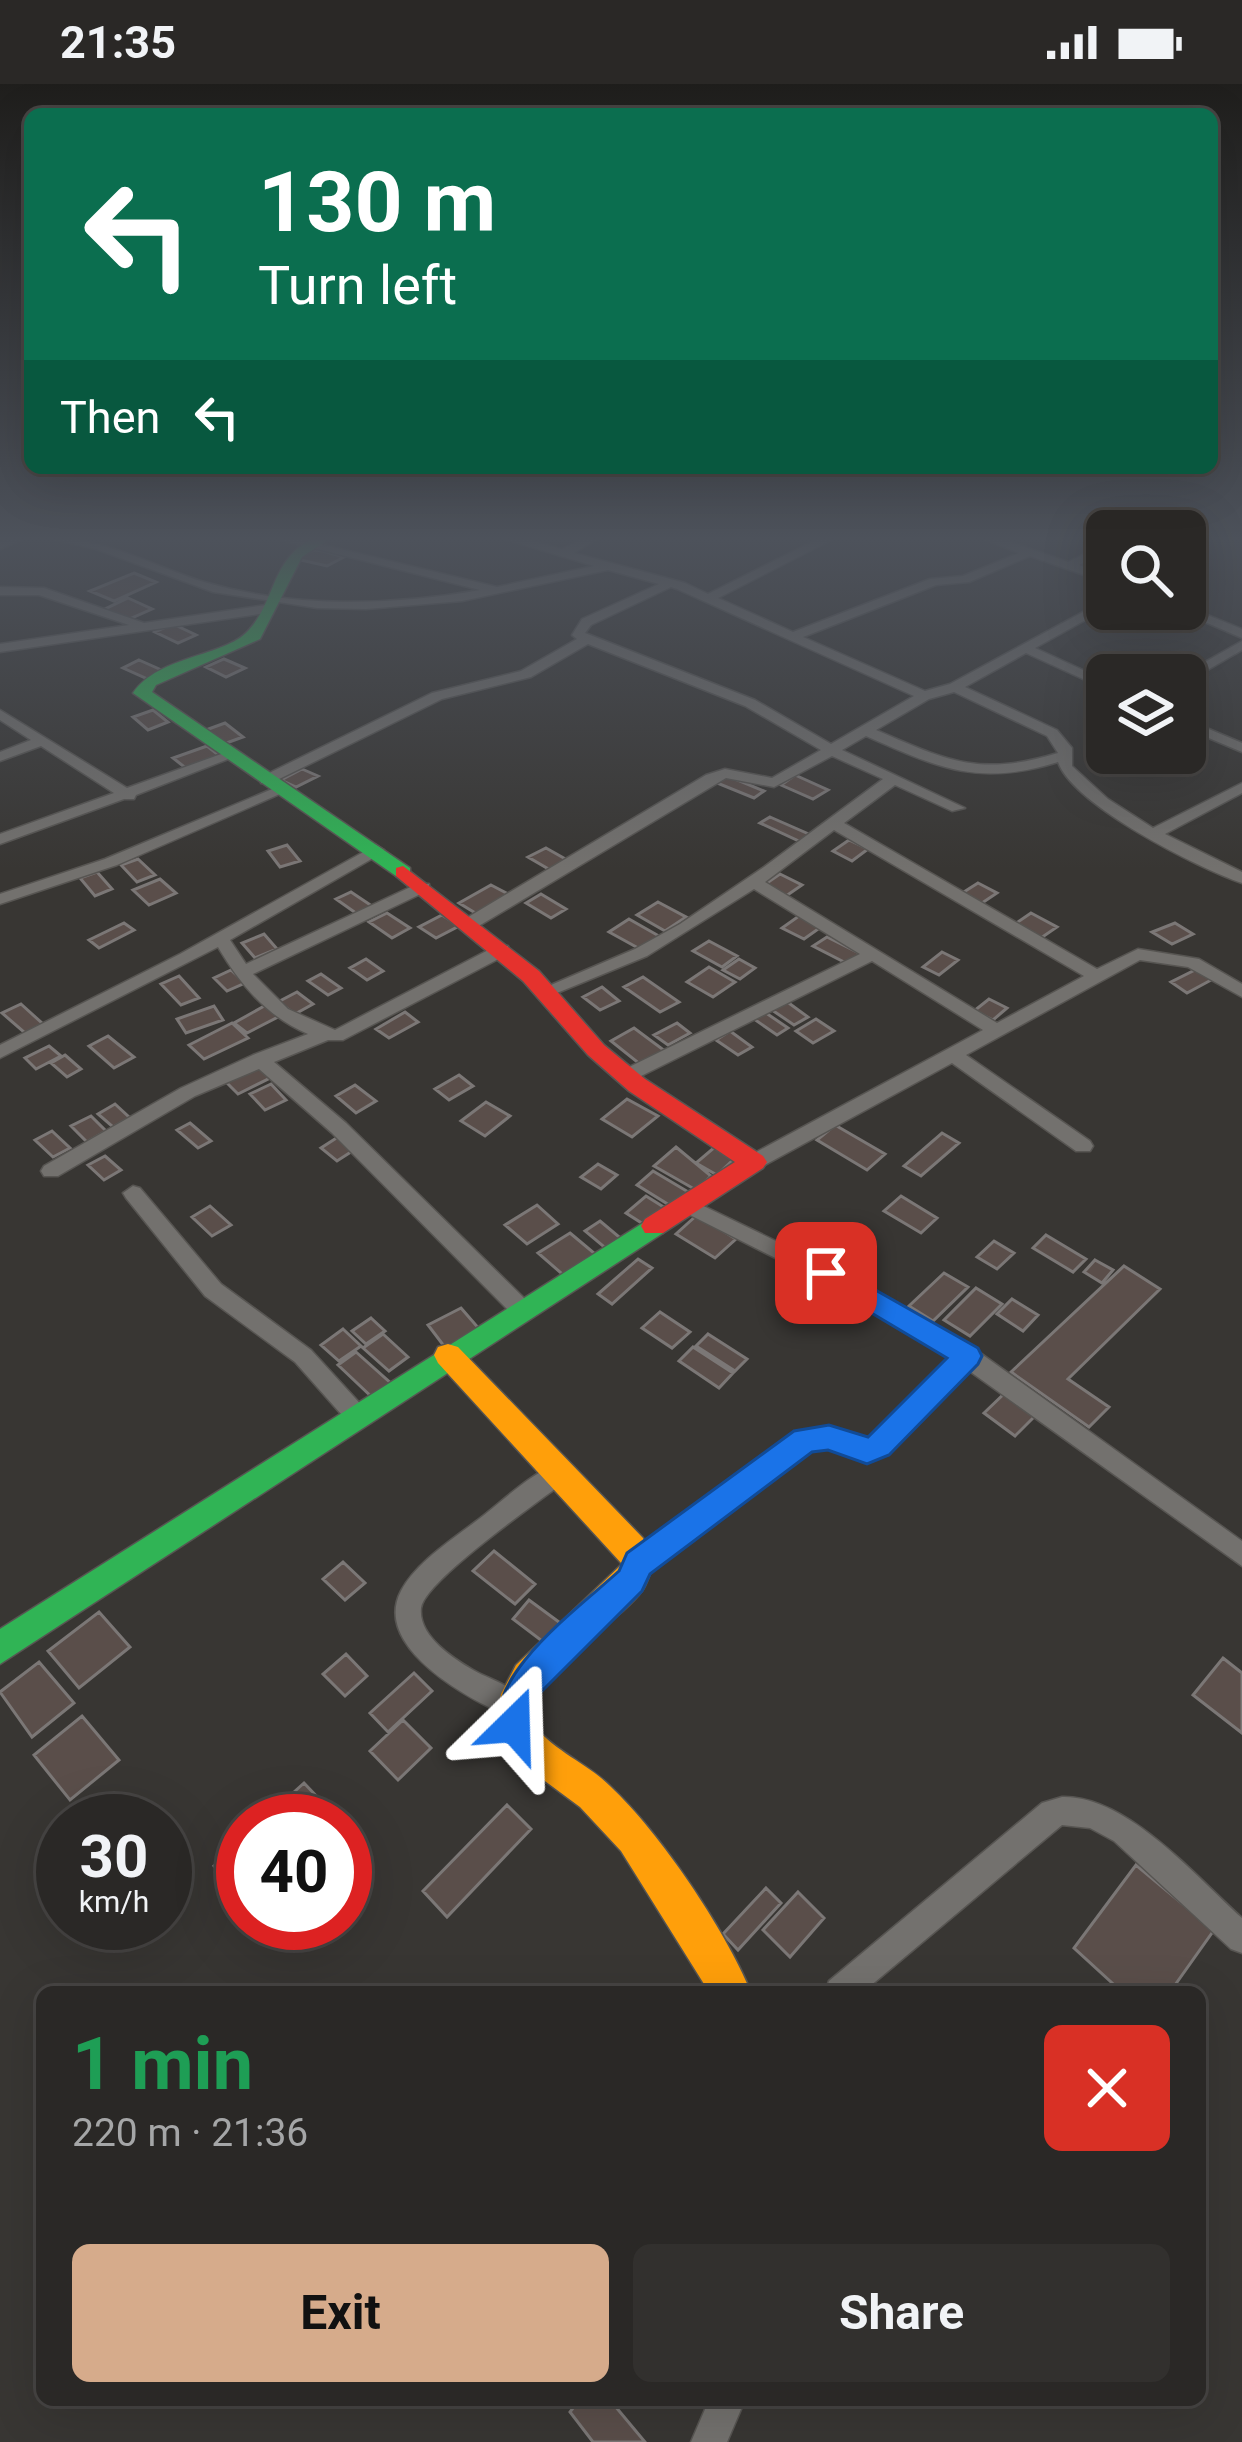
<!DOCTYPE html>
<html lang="en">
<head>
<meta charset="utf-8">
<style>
	body { margin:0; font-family:Roboto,sans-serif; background:#32302e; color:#f1f3f6; height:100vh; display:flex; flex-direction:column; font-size:45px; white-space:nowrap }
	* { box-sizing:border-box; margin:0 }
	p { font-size:39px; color:#a5a6a7 }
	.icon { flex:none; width:66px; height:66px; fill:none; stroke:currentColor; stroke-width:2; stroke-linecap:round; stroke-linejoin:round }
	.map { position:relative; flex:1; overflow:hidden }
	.side { position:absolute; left:36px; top:1902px; width:1170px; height:420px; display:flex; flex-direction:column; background:#2a2826; border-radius:18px; box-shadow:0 12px 48px #0002,0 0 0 3px #464443 }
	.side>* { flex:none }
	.top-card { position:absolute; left:24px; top:24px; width:1194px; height:366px; border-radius:18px; box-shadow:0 12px 48px #0002,0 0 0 3px #464443; background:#0b6e4f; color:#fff; overflow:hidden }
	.buttons { position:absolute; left:1086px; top:426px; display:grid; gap:24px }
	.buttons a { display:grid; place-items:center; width:120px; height:120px; border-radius:18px; background:#2a2826; box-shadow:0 12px 48px #0002,0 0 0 3px #464443; font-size:60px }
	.speed { position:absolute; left:36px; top:1710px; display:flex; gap:24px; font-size:60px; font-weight:700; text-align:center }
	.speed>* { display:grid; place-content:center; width:156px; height:156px; border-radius:50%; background:#2a2826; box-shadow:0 12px 48px #0002,0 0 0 3px #464443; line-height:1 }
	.speed small { font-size:30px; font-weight:400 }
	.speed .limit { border:18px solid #d22; background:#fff; color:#111 }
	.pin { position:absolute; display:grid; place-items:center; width:102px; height:102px; color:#fff; margin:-51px; border-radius:24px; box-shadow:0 6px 18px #0006 }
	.me { position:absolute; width:132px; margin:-66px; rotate:22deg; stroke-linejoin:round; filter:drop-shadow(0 0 9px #0008) }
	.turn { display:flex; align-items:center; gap:42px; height:252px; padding:0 36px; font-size:54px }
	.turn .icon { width:156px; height:156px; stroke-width:2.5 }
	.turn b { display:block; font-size:84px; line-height:102px }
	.then { display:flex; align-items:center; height:114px; padding:0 36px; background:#0003; gap:24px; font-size:45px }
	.round { display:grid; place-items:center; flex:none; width:126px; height:126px; border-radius:18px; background:#32302e }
	.overview { display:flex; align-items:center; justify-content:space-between; height:204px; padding:0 36px }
	h1 { font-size:72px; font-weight:700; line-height:90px; color:#1e9e55 }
	.button { display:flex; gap:24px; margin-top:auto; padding:24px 36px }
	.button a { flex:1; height:138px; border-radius:18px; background:#d6ab8b; color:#111; font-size:48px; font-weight:700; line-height:138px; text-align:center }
	.button a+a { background:#32302e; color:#f1f3f6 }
	.status { display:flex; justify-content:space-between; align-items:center; height:84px; padding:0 60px; background:#2a2826; direction:ltr }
	.status svg { height:33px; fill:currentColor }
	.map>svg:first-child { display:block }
	.building { fill:#5a4e4a; stroke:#7b7776; stroke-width:3 }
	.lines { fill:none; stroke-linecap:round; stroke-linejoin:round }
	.street-casing { stroke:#575552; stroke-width:3 }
	.fast-casing { stroke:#575552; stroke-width:3 }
	.slow-casing { stroke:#575552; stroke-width:3 }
	.jam-casing { stroke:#575552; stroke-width:3 }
	.street { fill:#73716e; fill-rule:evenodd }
	.fast { fill:#30b455; fill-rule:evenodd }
	.slow { fill:#ff9f0a; fill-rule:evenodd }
	.jam { fill:#e5322d; fill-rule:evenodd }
	.route { fill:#1a73e8; stroke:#114b97; stroke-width:3 }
</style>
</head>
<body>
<div class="status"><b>21:35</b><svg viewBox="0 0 49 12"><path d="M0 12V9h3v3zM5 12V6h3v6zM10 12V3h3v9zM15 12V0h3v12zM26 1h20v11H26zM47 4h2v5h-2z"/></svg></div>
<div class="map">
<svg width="1242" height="2358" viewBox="0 0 1242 2358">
	<rect width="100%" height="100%" fill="#383633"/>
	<path class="building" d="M 314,466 L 323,467 L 344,473 L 327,482 L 296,475 Z
		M 134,489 L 156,498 L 114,517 L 90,507 Z
		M 128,514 L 152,525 L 127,536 L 103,526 Z
		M 173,540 L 196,551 L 178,559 L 155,548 Z
		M 224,575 L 245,584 L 226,593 L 206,583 Z
		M 139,576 L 166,588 L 150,596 L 123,584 Z
		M 153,626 L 168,638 L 148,646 L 133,633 Z
		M 225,639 L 243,653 L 221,661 L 203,647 Z
		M 207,662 L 221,673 L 187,685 L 173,674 Z
		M 302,685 L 318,692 L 296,703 L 281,696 Z
		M 795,691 L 828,706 L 813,715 L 781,701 Z
		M 728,692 L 764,707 L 754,714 L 717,699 Z
		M 770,733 L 811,751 L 801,758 L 760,739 Z
		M 849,756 L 868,765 L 852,777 L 833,767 Z
		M 287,761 L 300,777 L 280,783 L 268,767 Z
		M 546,764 L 569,777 L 552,787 L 528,773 Z
		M 138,775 L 155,791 L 137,798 L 121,781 Z
		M 97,788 L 112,805 L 95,812 L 80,794 Z
		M 780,790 L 802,801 L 786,812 L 764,801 Z
		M 160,795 L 176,809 L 149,821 L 133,806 Z
		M 978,799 L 997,809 L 979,821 L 959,811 Z
		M 491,801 L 510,811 L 477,830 L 459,819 Z
		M 351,808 L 375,824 L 360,832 L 336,815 Z
		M 541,810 L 566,825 L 551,834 L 526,819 Z
		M 658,818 L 686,833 L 665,847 L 637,831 Z
		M 387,829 L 410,844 L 392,854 L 369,838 Z
		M 1031,829 L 1057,843 L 1038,856 L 1012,842 Z
		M 442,831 L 459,842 L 436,854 L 419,843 Z
		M 799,832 L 821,843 L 804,855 L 782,844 Z
		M 629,835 L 659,852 L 640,865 L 609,848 Z
		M 124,839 L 134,846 L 99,864 L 89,856 Z
		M 1175,839 L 1193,850 L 1172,860 L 1152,848 Z
		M 264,850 L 277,865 L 255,874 L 242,859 Z
		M 827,853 L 861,870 L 848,880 L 813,862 Z
		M 709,857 L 737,872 L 722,883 L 693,867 Z
		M 942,868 L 958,876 L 939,891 L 923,883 Z
		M 366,875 L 383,887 L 367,896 L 350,884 Z
		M 739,875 L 755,884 L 740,895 L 723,886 Z
		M 709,883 L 735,898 L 713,913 L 687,898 Z
		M 1197,885 L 1213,895 L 1187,909 L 1171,898 Z
		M 231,886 L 245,899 L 227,907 L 214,894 Z
		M 321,890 L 341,904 L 328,911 L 308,897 Z
		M 179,892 L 199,914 L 181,921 L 161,900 Z
		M 643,893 L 679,918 L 660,928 L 624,903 Z
		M 602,903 L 619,917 L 600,926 L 583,913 Z
		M 297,908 L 313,920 L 295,930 L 278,918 Z
		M 989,915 L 1007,924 L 993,936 L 974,927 Z
		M 786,917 L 808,933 L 794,941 L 772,926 Z
		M 21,920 L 43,940 L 25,949 L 2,929 Z
		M 266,921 L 280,932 L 247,949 L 234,939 Z
		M 214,922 L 223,936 L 186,949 L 177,935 Z
		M 405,928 L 418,938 L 389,954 L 376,945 Z
		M 766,929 L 788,944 L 777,951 L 754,935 Z
		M 816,935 L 834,947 L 813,959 L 796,947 Z
		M 232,939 L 248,954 L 204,975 L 189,961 Z
		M 677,939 L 690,949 L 668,961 L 654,951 Z
		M 634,944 L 665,967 L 641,981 L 611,957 Z
		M 730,947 L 752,963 L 738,971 L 716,956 Z
		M 108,952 L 134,973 L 114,984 L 89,962 Z
		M 49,962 L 61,972 L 36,985 L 25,974 Z
		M 65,971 L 81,985 L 67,993 L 51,979 Z
		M 255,980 L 270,994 L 238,1010 L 223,995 Z
		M 459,991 L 473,1002 L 449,1016 L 435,1005 Z
		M 271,1000 L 286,1016 L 265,1026 L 250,1010 Z
		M 355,1001 L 376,1017 L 356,1029 L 336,1012 Z
		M 627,1015 L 658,1032 L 632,1053 L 602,1035 Z
		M 486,1018 L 510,1032 L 485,1052 L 461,1037 Z
		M 115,1020 L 130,1034 L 113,1043 L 98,1030 Z
		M 91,1032 L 106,1047 L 87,1058 L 71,1042 Z
		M 190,1039 L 211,1057 L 198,1064 L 177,1046 Z
		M 835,1041 L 885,1070 L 867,1086 L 817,1056 Z
		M 52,1047 L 70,1064 L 53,1073 L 35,1056 Z
		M 942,1049 L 959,1059 L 921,1092 L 904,1082 Z
		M 341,1051 L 357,1064 L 337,1077 L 321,1064 Z
		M 716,1062 L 736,1073 L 717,1091 L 696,1079 Z
		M 676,1063 L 711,1092 L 696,1106 L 654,1082 Z
		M 105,1072 L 121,1086 L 104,1096 L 88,1081 Z
		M 598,1080 L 617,1091 L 601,1105 L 581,1093 Z
		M 653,1087 L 695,1112 L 679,1127 L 637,1101 Z
		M 646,1112 L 670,1127 L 651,1145 L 626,1129 Z
		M 901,1112 L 937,1134 L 921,1149 L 884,1127 Z
		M 537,1121 L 558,1140 L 527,1160 L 505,1141 Z
		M 210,1122 L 231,1141 L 212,1152 L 192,1133 Z
		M 697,1131 L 736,1155 L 715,1174 L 676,1150 Z
		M 600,1137 L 624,1157 L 609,1167 L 585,1147 Z
		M 570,1149 L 600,1174 L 568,1195 L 538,1169 Z
		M 1046,1151 L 1086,1175 L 1073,1188 L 1033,1164 Z
		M 994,1157 L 1014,1169 L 997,1185 L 977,1173 Z
		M 638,1175 L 652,1184 L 612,1220 L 598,1210 Z
		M 1095,1176 L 1113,1186 L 1102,1199 L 1084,1188 Z
		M 1124,1182 L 1160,1205 L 1068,1295 L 1109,1323 L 1089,1343 L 1011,1288 Z
		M 944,1189 L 968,1203 L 933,1237 L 909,1222 Z
		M 976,1204 L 1002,1220 L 970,1252 L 944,1236 Z
		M 1012,1215 L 1038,1231 L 1023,1247 L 997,1230 Z
		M 461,1224 L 481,1247 L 447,1266 L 428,1241 Z
		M 660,1228 L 690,1248 L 672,1264 L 642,1244 Z
		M 371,1234 L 385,1247 L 366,1260 L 352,1247 Z
		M 343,1245 L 361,1262 L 339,1277 L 321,1261 Z
		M 383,1250 L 408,1273 L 389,1287 L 363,1264 Z
		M 708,1250 L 747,1275 L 735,1287 L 696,1262 Z
		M 693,1263 L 733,1289 L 719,1304 L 679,1277 Z
		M 356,1268 L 394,1302 L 375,1316 L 338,1281 Z
		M 1007,1307 L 1038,1329 L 1015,1352 L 984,1329 Z
		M 494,1467 L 535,1500 L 515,1520 L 473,1487 Z
		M 343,1478 L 365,1499 L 345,1516 L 323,1495 Z
		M 529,1516 L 563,1541 L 546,1560 L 513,1535 Z
		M 99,1528 L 130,1563 L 79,1604 L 48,1567 Z
		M 346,1570 L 367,1592 L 345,1612 L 323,1590 Z
		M 1223,1574 L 1242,1589 L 1242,1649 L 1193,1611 Z
		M 39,1578 L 74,1619 L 32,1653 L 0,1608 Z
		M 414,1589 L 432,1607 L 388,1648 L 370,1629 Z
		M 82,1632 L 119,1676 L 70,1716 L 34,1671 Z
		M 403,1636 L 431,1664 L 398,1696 L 370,1667 Z
		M 304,1699 L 340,1737 L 262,1737 Z
		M 507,1721 L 531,1745 L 447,1833 L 423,1807 Z
		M 243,1755 L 243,1817 L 214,1782 Z
		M 1136,1781 L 1214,1846 L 1170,1908 L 1122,1908 L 1074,1864 Z
		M 766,1804 L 781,1819 L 738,1866 L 723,1850 Z
		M 798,1808 L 824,1834 L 790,1873 L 763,1846 Z
		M 579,2316 L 610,2316 L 645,2358 L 593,2358 L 570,2328 Z"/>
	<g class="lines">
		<defs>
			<path id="street" d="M 7,455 L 23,455 L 0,465 L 0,458 Z
				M 53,455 C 109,455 152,482 204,498 C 292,524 390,522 480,506 L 278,455 L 299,455 L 497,503 L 594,482 L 505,455 L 524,455 L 562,465 L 582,455 L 597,455 L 574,469 L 685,499 L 708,510 L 818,455 L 833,455 L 718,514 L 793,548 L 930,495 L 963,492 L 1019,469 L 984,455 L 1002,455 L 1068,478 L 1107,459 L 1107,467 L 1079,481 L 1107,491 L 1107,499 L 1030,472 L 969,498 L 936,501 L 803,553 L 925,607 L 950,600 L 1107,515 L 1107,524 L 1035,564 L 1107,597 L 1107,606 L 1026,569 L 965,603 L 1057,646 L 1072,664 L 1072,682 L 1108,715 L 1153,744 L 1242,699 L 1242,709 L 1165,750 L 1242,788 L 1242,799 C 1198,784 1073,721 1058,678 C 978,703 939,684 866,652 L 842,666 L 965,724 L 952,727 L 895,701 L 844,739 L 1097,885 L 1138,865 L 1199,875 L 1242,900 L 1242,913 L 1188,883 L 1140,876 L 966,971 L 1090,1057 L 1093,1062 L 1090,1067 L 1076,1067 L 952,979 L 761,1083 L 747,1083 L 744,1078 L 747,1073 L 983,946 L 872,877 L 633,996 L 619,996 L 617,992 L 619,988 L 860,870 L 754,805 L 647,872 L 552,911 L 540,911 L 537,907 L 635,865 L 680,840 L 764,783 L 883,695 L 832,672 L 774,703 L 726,694 L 477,843 L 465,843 L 465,835 L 706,691 L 725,685 L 772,694 L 821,666 L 745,622 L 588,560 L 531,593 L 442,615 L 271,699 L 261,699 L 261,693 L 432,609 L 521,587 L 577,555 L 572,551 L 582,535 L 659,500 L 608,486 L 462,517 L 366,525 L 317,524 L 213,508 L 96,465 ZM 671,503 L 677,505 L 914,612 L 831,660 L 755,616 L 585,549 L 591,541 ZM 954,608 L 1047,652 L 1058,669 C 979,693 948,677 876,646 L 929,615 ZM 834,746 L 1084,892 L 997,939 L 765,798 Z
				M 0,503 L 44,504 L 144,539 L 266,521 L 272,525 L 266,529 L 0,568 L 0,560 L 129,541 L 39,511 L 0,511 Z
				M 1185,522 L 1242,545 L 1242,554 L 1175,525 L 1185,525 Z
				M 1242,557 L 1242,566 L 1185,599 L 1182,591 Z
				M 0,626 L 127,704 L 224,669 L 236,672 L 136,711 L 134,715 L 124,715 L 0,760 L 0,750 L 114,709 L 41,662 L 0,677 L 0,668 L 31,656 L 0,636 Z
				M 1185,635 L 1242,659 L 1242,668 L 1185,644 Z
				M 277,703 L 289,706 L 117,781 L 0,820 L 0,810 L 105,775 Z
				M 376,761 L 384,766 L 382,769 L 230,856 L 246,880 L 417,800 L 429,800 L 429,806 L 253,890 L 288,925 L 335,946 L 496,862 L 508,862 L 508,870 L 343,956 L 328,956 L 274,978 L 346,1039 L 530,1220 L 533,1226 L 530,1232 L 514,1232 L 332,1049 L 259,985 L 195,1012 L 58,1092 L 44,1092 L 41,1087 L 44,1082 L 181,1004 L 253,971 L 308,950 C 266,932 240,900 218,863 L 0,974 L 0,961 L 180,870 Z
				M 133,1102 L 140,1104 L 221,1200 L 311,1266 L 365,1325 L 368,1332 L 365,1339 L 357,1342 L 349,1339 L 295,1278 L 205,1212 L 126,1114 L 123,1109 Z
				M 689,1115 L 844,1190 L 976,1266 L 1242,1457 L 1242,1482 L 968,1286 L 887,1369 L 867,1377 L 829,1363 L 810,1365 L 647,1488 L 638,1491 L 629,1488 L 626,1480 L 629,1472 L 797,1349 L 829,1343 L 866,1357 L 871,1355 L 951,1275 L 829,1201 L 682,1127 L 679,1122 L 682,1117 Z
				M 559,1379 L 567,1382 L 571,1389 L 567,1396 C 541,1416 424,1497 421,1524 C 418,1552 453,1574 473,1586 C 490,1596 519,1603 526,1621 L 522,1630 L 513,1634 C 473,1618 371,1564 401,1507 C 416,1479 450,1457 475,1438 C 501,1419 529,1390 559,1379 Z
				M 1062,1713 C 1127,1711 1196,1793 1242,1834 L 1242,1869 L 1231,1865 L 1114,1757 L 1090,1744 L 1062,1741 L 863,1908 L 825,1908 L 829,1897 L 1042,1719 Z
				M 709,2316 L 745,2316 L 727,2358 L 691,2358 Z"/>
			<path id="fast" d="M 311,455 L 329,455 L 302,473 L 260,555 L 156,601 L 152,608 L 410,784 L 410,792 L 396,792 L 133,609 C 159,571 224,573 248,547 C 276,517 270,478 311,455 Z
				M 654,1132 L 667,1142 L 663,1149 L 0,1580 L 0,1545 Z"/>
			<path id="slow" d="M 448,1260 L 458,1263 L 643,1454 L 654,1480 C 650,1488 647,1500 642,1507 C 614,1545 525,1583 532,1638 C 552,1667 586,1678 610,1702 C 661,1750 724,1844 751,1908 L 709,1908 L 621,1767 L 580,1723 L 518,1677 L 497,1640 L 501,1610 L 516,1581 L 622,1480 L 438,1279 L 434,1271 L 438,1263 Z"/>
			<path id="jam" d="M 403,782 L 539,887 L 604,961 L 645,995 L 763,1072 L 767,1078 L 763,1084 L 663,1149 L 645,1149 L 641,1142 L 645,1135 L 735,1078 L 629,1007 L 588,971 L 523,897 L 396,792 L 396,784 Z"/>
		</defs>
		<use href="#street" class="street-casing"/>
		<use href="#fast" class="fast-casing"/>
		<use href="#slow" class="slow-casing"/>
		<use href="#jam" class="jam-casing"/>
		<use href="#street" class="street"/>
		<use href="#fast" class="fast"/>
		<use href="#slow" class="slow"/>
		<use href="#jam" class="jam"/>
	</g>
	<linearGradient id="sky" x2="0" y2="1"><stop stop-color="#1f1e1c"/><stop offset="0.58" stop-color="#4d525b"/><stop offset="1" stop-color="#4d525b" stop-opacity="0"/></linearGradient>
	<rect width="1242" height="785" fill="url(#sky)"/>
	<path class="route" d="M 826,1178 L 978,1264 L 982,1272 L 978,1280 L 889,1371 L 867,1380 L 828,1366 L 812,1368 L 650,1490 L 642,1507 L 538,1611 L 527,1653 L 514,1658 L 502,1653 C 478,1596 580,1523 619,1487 L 627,1469 L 794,1347 L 829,1341 L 868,1353 L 947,1274 L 816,1196 L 812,1189 Z"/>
</svg>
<div class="buttons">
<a><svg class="icon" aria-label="search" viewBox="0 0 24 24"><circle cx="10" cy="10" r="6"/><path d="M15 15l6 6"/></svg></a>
<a><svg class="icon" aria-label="layers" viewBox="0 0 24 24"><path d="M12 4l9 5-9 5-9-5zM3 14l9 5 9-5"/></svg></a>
</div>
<div class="speed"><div>30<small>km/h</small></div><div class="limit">40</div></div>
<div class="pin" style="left:826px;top:1189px;background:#d93025"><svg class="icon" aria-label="arrive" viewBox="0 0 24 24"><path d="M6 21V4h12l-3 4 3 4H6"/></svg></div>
<svg class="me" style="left:514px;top:1641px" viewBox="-20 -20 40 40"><path d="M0-17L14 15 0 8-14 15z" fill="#1a73e8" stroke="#fff" stroke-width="4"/></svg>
<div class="top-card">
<div class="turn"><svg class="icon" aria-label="left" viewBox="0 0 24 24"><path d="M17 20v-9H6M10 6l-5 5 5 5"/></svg><div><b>130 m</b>Turn left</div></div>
<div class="then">Then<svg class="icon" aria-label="left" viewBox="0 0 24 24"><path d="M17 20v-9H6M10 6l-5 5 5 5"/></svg></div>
</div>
<section class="side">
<div class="overview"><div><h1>1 min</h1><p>220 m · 21:36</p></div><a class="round" style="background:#d93025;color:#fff"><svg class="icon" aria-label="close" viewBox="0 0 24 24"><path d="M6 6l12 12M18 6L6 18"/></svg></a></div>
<div class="button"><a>Exit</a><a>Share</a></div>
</section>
</div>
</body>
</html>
